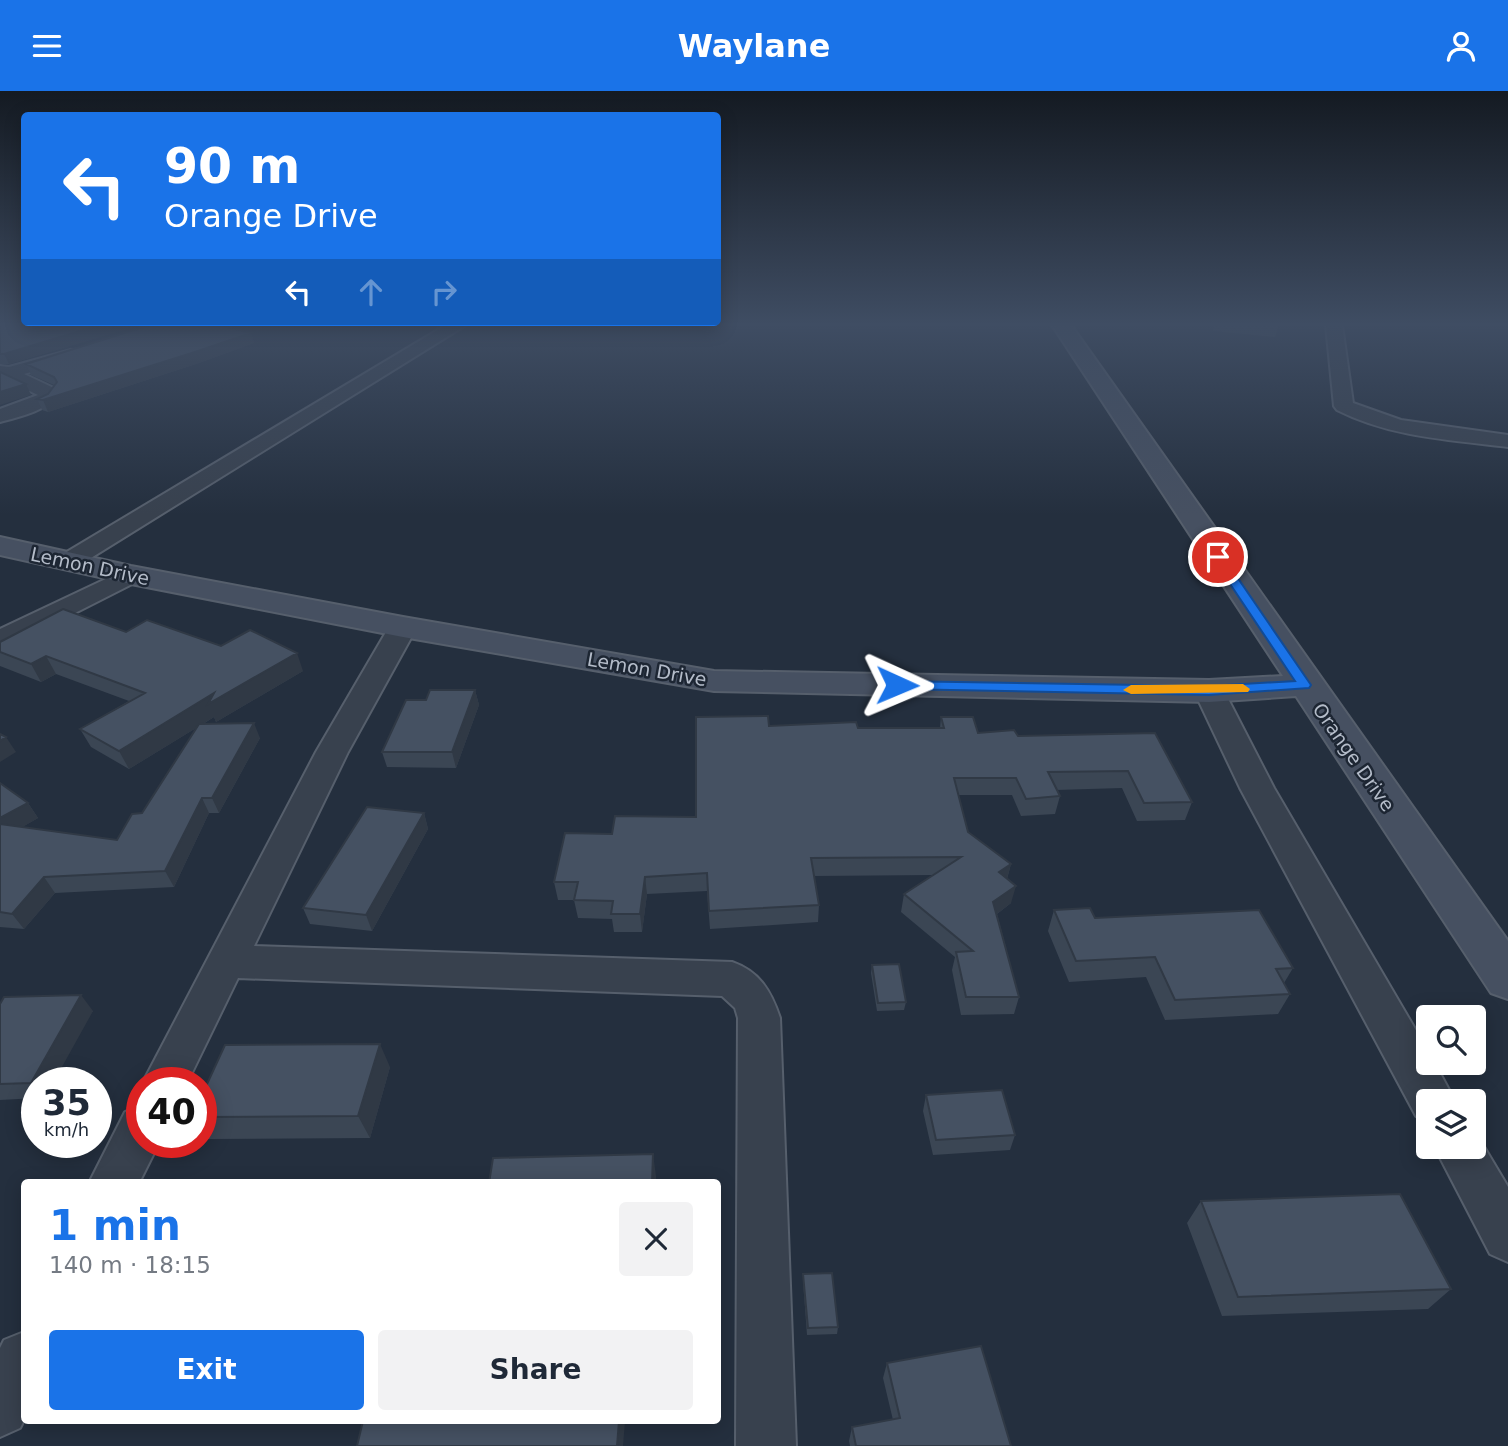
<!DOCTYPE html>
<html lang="en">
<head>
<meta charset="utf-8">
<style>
	body { margin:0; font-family:"DejaVu Sans",sans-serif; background:#f2f2f3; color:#1f2937; height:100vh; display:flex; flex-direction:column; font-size:26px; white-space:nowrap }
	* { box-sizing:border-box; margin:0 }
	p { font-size:23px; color:#747a83 }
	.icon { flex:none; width:38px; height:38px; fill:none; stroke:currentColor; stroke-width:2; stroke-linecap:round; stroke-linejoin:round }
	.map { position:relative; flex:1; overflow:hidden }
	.drawer { position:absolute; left:21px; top:1088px; width:700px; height:245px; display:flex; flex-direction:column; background:#fff; border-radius:7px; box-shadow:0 4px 18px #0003 }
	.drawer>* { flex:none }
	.banner { position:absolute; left:21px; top:21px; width:700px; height:214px; border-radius:7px; box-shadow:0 4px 18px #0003; background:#1a73e8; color:#fff; overflow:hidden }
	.fabs { position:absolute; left:1416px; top:914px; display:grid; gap:14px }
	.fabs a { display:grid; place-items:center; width:70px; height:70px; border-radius:7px; background:#fff; box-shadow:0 4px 18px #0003; font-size:35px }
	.speed { position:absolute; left:21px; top:976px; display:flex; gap:14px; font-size:35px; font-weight:700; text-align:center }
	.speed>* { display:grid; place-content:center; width:91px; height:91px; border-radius:50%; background:#fff; box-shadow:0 4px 18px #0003; line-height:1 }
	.speed small { font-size:18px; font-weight:400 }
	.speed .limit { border:10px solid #d22; background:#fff; color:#111 }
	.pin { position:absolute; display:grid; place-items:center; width:60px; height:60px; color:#fff; margin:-30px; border:4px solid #fff; border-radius:50%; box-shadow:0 2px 7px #0007 }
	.me { position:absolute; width:77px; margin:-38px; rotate:91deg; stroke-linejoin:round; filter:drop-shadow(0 0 5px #0008) }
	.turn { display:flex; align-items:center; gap:24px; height:147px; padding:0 28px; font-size:32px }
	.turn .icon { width:91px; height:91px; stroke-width:2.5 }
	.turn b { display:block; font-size:49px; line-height:60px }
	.lanes { display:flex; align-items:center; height:66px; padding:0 28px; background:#0003; justify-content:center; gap:35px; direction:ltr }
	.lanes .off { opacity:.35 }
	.round { display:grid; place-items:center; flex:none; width:74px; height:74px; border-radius:7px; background:#f2f2f3 }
	.overview { display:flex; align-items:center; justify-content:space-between; height:119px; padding:0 28px }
	h1 { font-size:42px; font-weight:600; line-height:52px; color:#1a73e8 }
	.cta { display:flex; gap:14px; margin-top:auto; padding:14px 28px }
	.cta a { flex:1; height:80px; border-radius:7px; background:#1a73e8; color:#fff; font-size:28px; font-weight:600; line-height:80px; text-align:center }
	.cta a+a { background:#f2f2f3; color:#1f2937 }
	header { display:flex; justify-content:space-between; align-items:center; height:91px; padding:0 28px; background:#1a73e8; color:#fff; font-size:32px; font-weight:600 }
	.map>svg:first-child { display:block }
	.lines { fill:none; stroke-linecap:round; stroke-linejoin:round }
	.street-casing { stroke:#565f6c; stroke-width:4 }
	.secondary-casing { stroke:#565f6c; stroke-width:4 }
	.street { fill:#38414e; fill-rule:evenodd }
	.secondary { fill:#465061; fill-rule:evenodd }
	.wall { fill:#3b4654 }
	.shaded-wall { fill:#303945 }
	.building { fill:#455162; stroke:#303945; stroke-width:2 }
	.route { fill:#1a73e8; stroke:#114b97; stroke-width:2 }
	.slow { fill:#f59e0b }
	.labels { text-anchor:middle; stroke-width:5; stroke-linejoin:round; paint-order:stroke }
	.street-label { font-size:19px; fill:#b4bcc9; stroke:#1d2633 }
</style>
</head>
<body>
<header><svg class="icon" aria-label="menu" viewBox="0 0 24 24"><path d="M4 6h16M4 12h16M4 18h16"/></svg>Waylane<svg class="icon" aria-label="person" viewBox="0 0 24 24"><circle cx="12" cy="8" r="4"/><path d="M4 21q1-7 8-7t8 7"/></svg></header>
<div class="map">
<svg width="1508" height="1355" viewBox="0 0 1508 1355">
	<rect width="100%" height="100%" fill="#242f3e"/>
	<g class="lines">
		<defs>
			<path id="street" d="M 446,234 L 466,234 L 78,475 L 69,478 L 60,475 L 56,470 L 60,465 Z
				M 1326,234 L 1342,234 L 1353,312 L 1401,329 L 1508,344 L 1508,356 C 1450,349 1390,346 1337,319 L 1334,315 Z
				M 71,259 L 77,260 L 80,264 L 77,268 L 24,283 L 58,299 L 60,303 C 48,319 19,326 0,331 L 0,318 L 38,304 L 0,286 L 0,275 L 9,276 Z
				M 131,476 L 140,479 L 144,484 L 140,489 L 10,555 L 0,557 L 0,538 Z
				M 403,528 L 413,530 L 417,536 L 348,661 L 254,855 L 732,871 C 760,881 771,900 780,927 L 796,1355 L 736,1355 L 738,927 L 735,917 L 722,905 L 238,887 L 187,992 L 142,993 L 316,661 L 389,536 L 393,530 Z
				M 1209,591 L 1220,594 L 1224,600 L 1274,697 L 1428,960 L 1428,971 L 1434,971 L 1455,1010 L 1428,1010 L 1428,1029 L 1416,1025 L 1240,697 L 1194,600 L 1198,594 Z
				M 142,1014 L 142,1052 L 159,1052 L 139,1092 L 89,1092 L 125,1021 Z
				M 1474,1039 L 1508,1096 L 1508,1171 L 1490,1163 L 1434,1055 L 1474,1055 Z
				M 24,1241 L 24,1329 L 20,1337 L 0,1346 L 0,1257 L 4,1249 Z"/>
			<path id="secondary" d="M 1052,234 L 1071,234 L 1508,850 L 1508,908 L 1491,902 L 1296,605 L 1209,611 L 714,600 L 403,546 L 131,493 L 0,464 L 0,446 L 131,475 L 403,526 L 714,580 L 1209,589 L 1283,585 Z"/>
		</defs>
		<use href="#street" class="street-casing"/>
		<use href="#secondary" class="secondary-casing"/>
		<use href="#street" class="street"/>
		<use href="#secondary" class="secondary"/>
	</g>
	<path class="wall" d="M 0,234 L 132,234 L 133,236 L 9,273 L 0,273 Z
		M 1214,234 L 1278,234 L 1278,236 L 1275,246 L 1213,240 Z
		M 251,242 L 254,252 L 199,272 L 48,321 L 42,319 L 37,308 L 48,303 L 54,294 L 31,284 L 26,273 Z
		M 126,541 L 221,555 L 303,580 L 216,631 L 214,626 L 203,633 L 260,647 L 219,722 L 209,722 L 174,796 L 55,802 L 24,838 L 0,836 L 0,692 L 28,712 L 38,727 L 22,736 L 117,749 L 142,722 L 196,637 L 129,678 L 91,656 L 80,638 L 129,610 L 56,583 L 41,591 L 0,575 L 0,551 Z
		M 475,599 L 479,614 L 456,677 L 387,676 L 382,661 L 426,609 Z
		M 941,626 L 978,642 L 1018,645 L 1155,642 L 1192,711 L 1185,729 L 1137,730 L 1122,697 L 1056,699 L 1060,705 L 1055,723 L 1021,725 L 1012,704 L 958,704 L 968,741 L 1011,773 L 1007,788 L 1011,812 L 997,823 L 1019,906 L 1014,923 L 961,924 L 952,879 L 955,866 L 901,821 L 904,803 L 934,784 L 814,785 L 819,814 L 818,831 L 710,838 L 707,800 L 647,803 L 642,841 L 614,841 L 612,828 L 578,827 L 574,809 L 558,809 L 554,791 L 612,743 L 696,726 L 769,635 L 858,637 L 940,637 Z
		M 424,722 L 428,738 L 372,840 L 310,833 L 303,817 Z
		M 1054,819 L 1095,827 L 1293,877 L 1284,892 L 1290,903 L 1278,923 L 1165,929 L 1146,886 L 1069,891 L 1048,840 Z
		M 872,874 L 906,911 L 904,919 L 877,920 L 871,882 Z
		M 0,913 L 93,920 L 37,992 L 37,1007 L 0,1009 Z
		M 390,976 L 370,1047 L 208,1048 L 201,1039 L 201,1026 Z
		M 926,1004 L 1015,1044 L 1010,1059 L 933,1064 L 923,1020 Z
		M 1201,1110 L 1451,1198 L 1428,1218 L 1222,1225 L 1187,1132 Z
		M 803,1183 L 838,1236 L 837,1243 L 807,1244 L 803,1190 Z
		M 887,1272 L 1011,1355 L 850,1355 L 849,1350 L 852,1336 L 893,1329 L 883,1287 Z"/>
	<path class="shaded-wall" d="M 100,234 L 132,234 L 133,236 L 9,273 L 4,263 Z
		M 251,242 L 254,252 L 199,272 L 48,321 L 43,309 Z
		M 26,293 L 31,304 L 0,314 L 0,301 Z
		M 297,562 L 303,580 L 216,631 L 214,626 L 129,678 L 119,660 L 214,602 Z
		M 46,565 L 56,583 L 41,591 L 31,573 Z
		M 475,599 L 479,614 L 456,677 L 452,661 Z
		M 254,632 L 260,647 L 219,722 L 212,707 Z
		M 6,646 L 16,661 L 0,671 L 0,650 Z
		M 202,707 L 209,722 L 174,796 L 165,780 Z
		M 28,712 L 38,727 L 2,748 L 0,744 L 0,727 Z
		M 424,722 L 428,738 L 372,840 L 366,824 Z
		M 1011,773 L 1006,791 L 999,781 Z
		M 44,786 L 55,802 L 24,838 L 12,823 Z
		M 645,786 L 647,803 L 642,841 L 640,823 Z
		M 1016,795 L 1011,812 L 989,829 L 993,811 Z
		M 81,904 L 93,920 L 53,992 L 37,992 L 37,998 L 31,992 Z
		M 380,953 L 390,976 L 370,1047 L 358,1025 Z
		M 653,1063 L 656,1085 L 656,1092 L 652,1092 Z
		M 619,1330 L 625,1330 L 623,1355 L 617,1355 Z"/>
	<path class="building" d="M 0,234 L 100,234 L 4,263 L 0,263 Z
		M 150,234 L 219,234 L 251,242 L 195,261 L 43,309 L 37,308 L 48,303 L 57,291 L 54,286 L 26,273 Z
		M 0,281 L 26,293 L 0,301 Z
		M 63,518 L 126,541 L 147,529 L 221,555 L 250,539 L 297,562 L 208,613 L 214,602 L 119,660 L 80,638 L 145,602 L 46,565 L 31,573 L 0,561 L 0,551 Z
		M 430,599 L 475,599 L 452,661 L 382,661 L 406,609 L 426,609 Z
		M 768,625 L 769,635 L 856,631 L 858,637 L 944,637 L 941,626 L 973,626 L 978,642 L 1014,639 L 1018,645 L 1155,642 L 1192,711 L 1144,712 L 1128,680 L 1048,681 L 1060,705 L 1026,708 L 1016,687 L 954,687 L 968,741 L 1011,773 L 999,781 L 1016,795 L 993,811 L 1019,906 L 966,906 L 956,861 L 973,860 L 904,803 L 961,766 L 811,767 L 819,814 L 709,820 L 707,782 L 645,786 L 640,823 L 611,823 L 613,810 L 574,809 L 578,791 L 554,791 L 565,742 L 612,743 L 615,725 L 696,726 L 696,626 Z
		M 254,632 L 212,707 L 202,707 L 165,780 L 44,786 L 12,823 L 0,821 L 0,733 L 117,749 L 132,723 L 142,722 L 199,633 Z
		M 0,643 L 6,646 L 0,650 Z
		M 0,692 L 28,712 L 0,727 Z
		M 367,716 L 424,722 L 366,824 L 303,817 Z
		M 1090,817 L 1095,827 L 1259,819 L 1293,877 L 1276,878 L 1290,903 L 1175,909 L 1155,866 L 1076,870 L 1054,819 Z
		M 899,873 L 906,911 L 878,912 L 872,874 Z
		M 81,904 L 31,992 L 0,993 L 0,913 L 4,906 Z
		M 380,953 L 358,1025 L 201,1026 L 201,1006 L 225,954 Z
		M 1002,999 L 1015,1044 L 936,1049 L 926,1004 Z
		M 653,1063 L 652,1092 L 489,1092 L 493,1067 Z
		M 1400,1103 L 1451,1198 L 1238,1206 L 1201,1110 Z
		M 832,1182 L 838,1236 L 808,1237 L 803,1183 Z
		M 981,1255 L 1011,1355 L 856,1355 L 852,1336 L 900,1327 L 887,1272 Z
		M 363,1330 L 619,1330 L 617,1355 L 357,1355 Z"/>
	<linearGradient id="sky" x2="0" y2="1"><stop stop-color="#141a22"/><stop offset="0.55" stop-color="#3f4d63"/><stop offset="1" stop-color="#3f4d63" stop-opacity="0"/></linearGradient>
	<rect width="1508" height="424" fill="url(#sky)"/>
	<path class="route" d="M 1218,463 L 1222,464 L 1311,594 L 1309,597 L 1209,604 L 897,598 L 890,594 L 897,590 L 1209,595 L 1295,590 L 1212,466 Z"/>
	<path class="slow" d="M 1243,593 L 1250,598 L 1248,601 L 1131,603 L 1123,599 L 1131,594 Z"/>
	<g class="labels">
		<g class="street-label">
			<text transform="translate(90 475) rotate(12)" y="7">Lemon Drive</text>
			<text transform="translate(647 578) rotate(10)" y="7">Lemon Drive</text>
			<text transform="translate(1354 666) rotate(55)" y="7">Orange Drive</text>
		</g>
	</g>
</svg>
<div class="fabs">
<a><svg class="icon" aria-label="search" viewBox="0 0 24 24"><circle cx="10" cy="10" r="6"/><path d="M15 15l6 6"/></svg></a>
<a><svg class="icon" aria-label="layers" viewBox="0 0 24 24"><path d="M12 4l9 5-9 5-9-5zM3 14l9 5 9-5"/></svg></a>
</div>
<div class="speed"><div>35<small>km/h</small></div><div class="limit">40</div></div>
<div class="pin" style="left:1218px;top:466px;background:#d93025"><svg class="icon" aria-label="arrive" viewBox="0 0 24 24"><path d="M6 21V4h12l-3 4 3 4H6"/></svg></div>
<svg class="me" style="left:897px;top:594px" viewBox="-20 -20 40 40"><path d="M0-17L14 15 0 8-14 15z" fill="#1a73e8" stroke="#fff" stroke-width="4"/></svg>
<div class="banner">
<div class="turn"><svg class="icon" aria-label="left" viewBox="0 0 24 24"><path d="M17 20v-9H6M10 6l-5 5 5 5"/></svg><div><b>90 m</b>Orange Drive</div></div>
<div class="lanes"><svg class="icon" aria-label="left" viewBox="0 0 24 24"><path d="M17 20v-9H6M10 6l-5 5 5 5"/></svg><svg class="icon off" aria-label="ahead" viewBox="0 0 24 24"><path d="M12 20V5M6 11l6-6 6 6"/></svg><svg class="icon off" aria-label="right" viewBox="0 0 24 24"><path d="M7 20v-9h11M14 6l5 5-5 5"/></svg></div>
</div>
<section class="drawer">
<div class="overview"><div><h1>1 min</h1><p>140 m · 18:15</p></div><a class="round"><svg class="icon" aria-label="close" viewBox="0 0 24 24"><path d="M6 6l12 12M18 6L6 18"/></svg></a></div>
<div class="cta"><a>Exit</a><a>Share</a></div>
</section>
</div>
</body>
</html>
